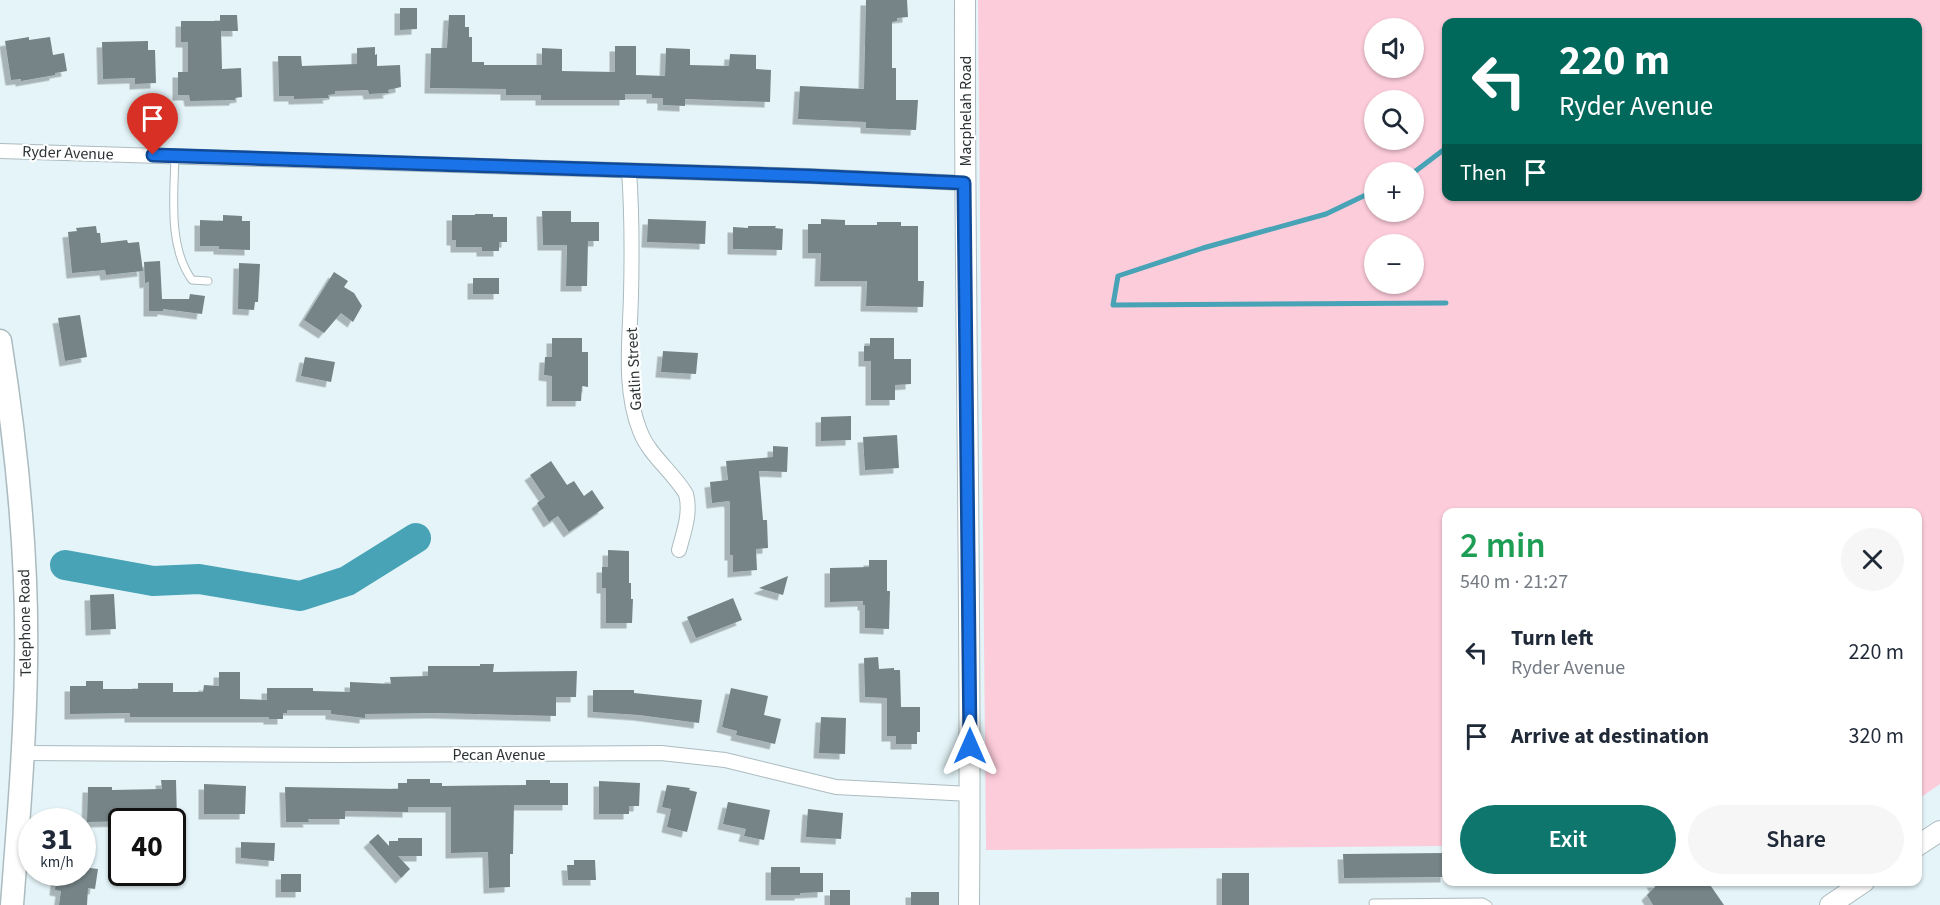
<!DOCTYPE html>
<html lang="en">
<head>
<meta charset="utf-8">
<style>
	body { margin:0; font-family:"Source Sans 3",sans-serif; background:#f6f6f7; color:#1f2937; height:100vh; display:flex; flex-direction:column; font-size:22px; white-space:nowrap }
	* { box-sizing:border-box; margin:0 }
	p { font-size:20px; color:#747a83 }
	.icon { flex:none; width:33px; height:33px; fill:none; stroke:currentColor; stroke-width:2; stroke-linecap:round; stroke-linejoin:round }
	.map { position:relative; flex:1; overflow:hidden }
	.side { position:absolute; left:1442px; top:508px; width:480px; height:378px; display:flex; flex-direction:column; background:#fff; border-radius:12px; box-shadow:0 2px 4px #0004 }
	.side>* { flex:none }
	.guide { position:absolute; left:1442px; top:18px; width:480px; height:183px; border-radius:12px; box-shadow:0 2px 4px #0004; background:#00695c; color:#fff; overflow:hidden }
	.tools { position:absolute; left:1364px; top:18px; display:grid; gap:12px }
	.tools a { display:grid; place-items:center; width:60px; height:60px; border-radius:50%; background:#fff; box-shadow:0 2px 4px #0004; font-size:30px }
	.speed { position:absolute; left:18px; top:808px; display:flex; gap:12px; font-size:30px; font-weight:700; text-align:center }
	.speed>* { display:grid; place-content:center; width:78px; height:78px; border-radius:50%; background:#fff; box-shadow:0 2px 4px #0004; line-height:1 }
	.speed small { font-size:15px; font-weight:400 }
	.speed .limit { border:3px solid #111; border-radius:9px; background:#fff; color:#111 }
	.pin { position:absolute; display:grid; place-items:center; width:51px; height:51px; color:#fff; margin:-62px -26px; border-radius:50% 50% 50% 0; rotate:-45deg; box-shadow:0 0 6px #0007 }
	.pin .icon { rotate:45deg }
	.me { position:absolute; width:66px; margin:-33px; rotate:0deg; stroke-linejoin:round; filter:drop-shadow(0 0 4px #0008) }
	.turn { display:flex; align-items:center; gap:21px; height:126px; padding:0 18px; font-size:27px }
	.turn .icon { width:78px; height:78px; stroke-width:2.5 }
	.turn b { display:block; font-size:42px; line-height:51px }
	.then { display:flex; align-items:center; height:57px; padding:0 18px; background:#0003; gap:12px; font-size:22px }
	.round { display:grid; place-items:center; flex:none; width:63px; height:63px; border-radius:32px; background:#f6f6f7 }
	.headline { display:flex; align-items:center; justify-content:space-between; height:102px; padding:0 18px }
	h1 { font-size:36px; font-weight:600; line-height:45px; color:#1e9e55 }
	.button { display:flex; gap:12px; margin-top:auto; padding:12px 18px }
	.button a { flex:1; height:69px; border-radius:36px; background:#0f766e; color:#fff; font-size:24px; font-weight:600; line-height:69px; text-align:center }
	.button a+a { background:#f6f6f7; color:#1f2937 }
	ul { padding:0; list-style:none }
	li { display:flex; align-items:center; gap:18px; height:84px; padding:0 18px }
	li div { flex:1 }
	li b { display:block; font-size:22px }
	li em { font-style:normal }
	.map>svg:first-child { display:block }
	.green { fill:#fdccda; fill-rule:evenodd }
	.lines { fill:none; stroke-linecap:round; stroke-linejoin:round }
	.stream { stroke:#47a3b5; stroke-width:5 }
	.river { stroke:#47a3b5; stroke-width:30 }
	.building { fill:#768487; filter:url(#shadow) }
	.lane-casing { stroke:#acbbbf; stroke-width:9 }
	.street-casing { stroke:#acbbbf; stroke-width:16 }
	.secondary-casing { stroke:#acbbbf; stroke-width:22 }
	.primary-casing { stroke:#acbbbf; stroke-width:25 }
	.lane { stroke:#fff; stroke-width:7 }
	.street { stroke:#fff; stroke-width:14 }
	.secondary { stroke:#fff; stroke-width:20 }
	.primary { stroke:#fff; stroke-width:22 }
	.route-casing { stroke:#114b97; stroke-width:15 }
	.route { stroke:#1a73e8; stroke-width:10 }
	.labels { text-anchor:middle; stroke-width:4.5; stroke-linejoin:round; paint-order:stroke }
	.street-label { font-size:16px; fill:#2c3233; stroke:#fefefe }
</style>
</head>
<body>
<div class="map">
<svg width="1940" height="905" viewBox="0 0 1940 905">
	<defs>
		<filter id="shadow"><feDropShadow dx="-5.5" dy="5.5" stdDeviation="0" flood-color="#0004"/></filter>
	</defs>
	<rect width="100%" height="100%" fill="#e4f4f8"/>
	<path class="green" d="M 978,0 L 1940,0 L 1940,784 L 1917,800 L 1917,513 L 1446,513 L 1446,846 L 986,850 ZM 1446,22 L 1917,22 L 1917,196 L 1446,196 ZM 1374,28 L 1413,28 L 1413,68 L 1374,68 ZM 1374,100 L 1413,100 L 1413,140 L 1374,140 ZM 1374,172 L 1413,172 L 1413,212 L 1374,212 ZM 1374,244 L 1413,244 L 1413,284 L 1374,284 Z"/>
	<g class="lines">
		<path class="stream" d="M 1413,173 L 1446,148
			M 1374,191 L 1326,214 L 1203,248 L 1118,276 L 1113,305 L 1446,303"/>
		<path class="river" d="M 65,565 L 153,581 L 199,579 L 300,596 L 347,581 L 416,538"/>
	</g>
	<path class="building" d="M 866,0 L 907,0 L 908,17 L 897,18 L 897,21 L 892,22 L 892,68 L 896,68 L 896,100 L 918,100 L 916,130 L 866,128 L 866,122 L 798,119 L 800,86 L 864,89 Z
		M 400,8 L 417,8 L 417,29 L 400,30 Z
		M 220,15 L 237,15 L 238,31 L 221,31 L 222,69 L 241,68 L 242,97 L 235,98 L 235,100 L 190,101 L 189,95 L 178,95 L 178,72 L 188,72 L 188,42 L 181,42 L 181,21 L 220,21 Z
		M 449,15 L 465,15 L 465,27 L 469,27 L 469,37 L 472,37 L 472,62 L 484,62 L 484,65 L 542,65 L 542,48 L 562,49 L 562,71 L 615,72 L 615,46 L 636,46 L 636,75 L 665,76 L 666,48 L 690,49 L 690,65 L 729,66 L 730,54 L 756,55 L 756,69 L 771,70 L 770,102 L 685,99 L 685,106 L 663,105 L 663,98 L 652,98 L 652,94 L 625,94 L 625,100 L 541,100 L 541,95 L 506,95 L 506,89 L 430,88 L 431,48 L 447,48 Z
		M 29,37 L 29,40 L 50,37 L 53,55 L 64,53 L 67,71 L 55,73 L 55,75 L 21,81 L 21,79 L 11,80 L 5,41 Z
		M 148,41 L 148,50 L 155,50 L 156,83 L 135,84 L 135,78 L 103,79 L 102,42 Z
		M 375,47 L 375,55 L 377,54 L 377,66 L 400,65 L 401,87 L 388,90 L 389,93 L 369,94 L 368,90 L 335,91 L 335,94 L 328,95 L 329,98 L 294,99 L 294,96 L 279,96 L 278,56 L 301,56 L 302,66 L 357,64 L 357,48 Z
		M 542,211 L 571,211 L 571,222 L 599,222 L 599,241 L 588,241 L 587,286 L 566,286 L 567,245 L 543,245 Z
		M 475,214 L 493,214 L 493,217 L 507,217 L 507,242 L 499,242 L 499,251 L 482,251 L 482,247 L 456,247 L 456,240 L 452,240 L 452,215 L 475,215 Z
		M 223,215 L 242,216 L 242,221 L 250,221 L 250,250 L 219,249 L 219,246 L 200,246 L 200,220 L 223,221 Z
		M 648,219 L 706,221 L 705,244 L 647,242 Z
		M 821,219 L 845,220 L 845,225 L 877,225 L 877,222 L 901,222 L 901,226 L 918,226 L 918,281 L 924,281 L 923,307 L 866,306 L 867,281 L 820,281 L 821,253 L 808,253 L 808,224 L 821,224 Z
		M 96,226 L 97,233 L 100,233 L 101,243 L 127,240 L 128,243 L 139,242 L 143,271 L 106,275 L 105,270 L 72,273 L 68,232 L 77,231 L 76,228 Z
		M 748,226 L 776,226 L 775,228 L 783,229 L 782,250 L 733,249 L 733,227 L 748,228 Z
		M 160,261 L 162,299 L 189,299 L 190,294 L 205,296 L 202,314 L 163,309 L 163,311 L 149,311 L 149,282 L 145,283 L 144,262 Z
		M 239,263 L 260,264 L 258,302 L 255,302 L 254,310 L 238,309 Z
		M 334,272 L 348,281 L 344,287 L 354,293 L 362,306 L 353,322 L 341,313 L 324,333 L 304,320 Z
		M 473,278 L 499,278 L 499,294 L 473,294 Z
		M 80,315 L 87,357 L 65,361 L 58,318 Z
		M 552,338 L 582,338 L 582,352 L 588,352 L 588,387 L 582,386 L 581,401 L 552,401 L 552,376 L 544,375 L 545,357 L 552,357 Z
		M 870,338 L 894,338 L 894,359 L 911,359 L 911,384 L 895,385 L 895,400 L 871,400 L 871,361 L 864,361 L 864,346 L 870,346 Z
		M 663,351 L 698,353 L 696,374 L 661,372 Z
		M 305,357 L 335,362 L 331,382 L 301,376 Z
		M 851,416 L 851,440 L 821,441 L 821,417 Z
		M 897,435 L 899,468 L 865,470 L 863,437 Z
		M 773,446 L 788,447 L 787,472 L 759,471 L 763,520 L 767,520 L 768,548 L 756,549 L 757,570 L 733,572 L 733,555 L 730,555 L 730,503 L 729,501 L 712,503 L 710,482 L 728,480 L 726,461 L 773,457 Z
		M 551,461 L 567,485 L 574,481 L 584,496 L 592,490 L 604,508 L 569,532 L 558,516 L 549,522 L 537,503 L 545,497 L 530,475 Z
		M 608,550 L 629,551 L 629,583 L 631,583 L 631,599 L 633,599 L 632,623 L 606,623 L 606,588 L 602,588 L 602,567 L 608,567 Z
		M 869,560 L 887,560 L 887,591 L 890,591 L 889,629 L 865,628 L 865,605 L 863,605 L 863,601 L 830,602 L 830,568 L 869,567 Z
		M 788,576 L 783,595 L 759,588 Z
		M 114,594 L 116,629 L 91,630 L 90,595 Z
		M 733,598 L 742,620 L 696,638 L 687,617 Z
		M 878,657 L 879,669 L 894,668 L 894,670 L 900,670 L 901,707 L 920,707 L 920,732 L 917,732 L 917,744 L 896,744 L 896,736 L 887,736 L 887,698 L 865,697 L 864,658 Z
		M 480,664 L 494,664 L 493,672 L 577,671 L 576,697 L 556,697 L 556,716 L 435,713 L 365,714 L 365,718 L 331,714 L 331,710 L 287,710 L 287,713 L 283,713 L 283,719 L 269,719 L 269,717 L 130,717 L 130,713 L 70,714 L 70,686 L 86,686 L 86,681 L 103,681 L 103,689 L 138,689 L 138,683 L 173,683 L 173,692 L 203,692 L 204,685 L 219,686 L 219,672 L 240,672 L 240,699 L 267,700 L 267,688 L 313,688 L 313,691 L 350,692 L 350,682 L 391,684 L 390,677 L 428,676 L 428,666 L 480,666 Z
		M 731,688 L 768,696 L 764,715 L 781,719 L 775,744 L 736,735 L 737,731 L 722,727 Z
		M 593,690 L 634,690 L 634,693 L 702,700 L 699,723 L 639,715 L 593,712 Z
		M 821,717 L 846,718 L 845,754 L 819,753 Z
		M 407,779 L 430,779 L 430,783 L 442,783 L 442,786 L 526,785 L 526,780 L 550,780 L 550,783 L 568,783 L 568,805 L 514,805 L 513,854 L 510,854 L 510,887 L 489,888 L 488,852 L 451,853 L 451,807 L 408,807 L 408,812 L 345,811 L 345,819 L 308,819 L 309,822 L 286,822 L 285,787 L 398,789 L 398,783 L 407,783 Z
		M 161,780 L 176,780 L 177,820 L 87,822 L 88,787 L 112,787 L 112,790 L 162,789 Z
		M 599,781 L 640,783 L 639,806 L 629,806 L 629,814 L 599,814 Z
		M 204,784 L 246,786 L 245,814 L 204,814 Z
		M 667,785 L 690,788 L 689,790 L 697,792 L 687,832 L 667,827 L 671,809 L 662,807 Z
		M 728,802 L 770,810 L 764,840 L 744,836 L 746,829 L 723,824 Z
		M 808,809 L 843,813 L 841,839 L 806,837 Z
		M 378,834 L 389,846 L 389,841 L 398,841 L 398,838 L 422,838 L 422,856 L 398,856 L 410,869 L 401,878 L 369,842 Z
		M 241,842 L 275,843 L 274,861 L 241,858 Z
		M 1446,853 L 1446,877 L 1344,878 L 1343,854 Z
		M 574,860 L 595,860 L 596,880 L 568,880 L 567,865 L 574,865 Z
		M 82,867 L 98,869 L 95,889 L 88,888 L 87,905 L 59,905 L 61,891 L 55,890 L 57,873 L 82,873 Z
		M 771,867 L 800,867 L 800,873 L 823,873 L 823,892 L 800,893 L 800,895 L 771,895 Z
		M 1222,873 L 1249,873 L 1249,905 L 1222,905 Z
		M 281,874 L 301,874 L 301,892 L 281,892 Z
		M 1652,882 L 1708,882 L 1724,905 L 1653,905 L 1647,895 L 1655,887 Z
		M 830,890 L 850,890 L 850,905 L 830,905 Z
		M 911,892 L 939,892 L 939,905 L 911,905 Z"/>
	<g class="lines">
		<defs>
			<path id="lane" d="M 175,156 C 174,196 168,247 192,280 L 208,281
				M 1373,903 L 1483,902 L 1488,905"/>
			<path id="street" d="M 0,151 L 809,176 L 964,183
				M 629,171 C 632,212 632,253 631,295 C 630,339 623,389 640,431 C 649,455 673,472 686,494 C 691,513 684,531 679,550
				M 24,753 L 341,755 L 661,753 L 725,760 L 836,787 L 970,794"/>
			<path id="secondary" d="M 965,0 C 964,302 972,603 969,905
				M 1917,846 L 1940,831
				M 1830,905 L 1864,882"/>
			<path id="primary" d="M 0,341 C 17,448 28,556 26,664 C 25,744 18,825 12,905"/>
		</defs>
		<use href="#lane" class="lane-casing"/>
		<use href="#street" class="street-casing"/>
		<use href="#secondary" class="secondary-casing"/>
		<use href="#primary" class="primary-casing"/>
		<use href="#lane" class="lane"/>
		<use href="#street" class="street"/>
		<use href="#secondary" class="secondary"/>
		<use href="#primary" class="primary"/>
	</g>
	<g class="lines">
		<defs>
			<path id="route" d="M 153,155 L 808,176 L 964,183 L 970,746"/>
		</defs>
		<use href="#route" class="route-casing"/>
		<use href="#route" class="route"/>
	</g>
	<g class="labels">
		<g class="street-label">
			<text transform="translate(965 111) rotate(-90)" y="6">Macphelah Road</text>
			<text transform="translate(68 152) rotate(2)" y="6">Ryder Avenue</text>
			<text transform="translate(633 369) rotate(-93)" y="6">Gatlin Street</text>
			<text transform="translate(24 623) rotate(-91)" y="6">Telephone Road</text>
			<text x="499" y="760">Pecan Avenue</text>
		</g>
	</g>
</svg>
<div class="tools">
<a><svg class="icon" aria-label="sound" viewBox="0 0 24 24"><path d="M4 9h4l5-4v14l-5-4H4zM17 9q2 3 0 6"/></svg></a>
<a><svg class="icon" aria-label="search" viewBox="0 0 24 24"><circle cx="10" cy="10" r="6"/><path d="M15 15l6 6"/></svg></a>
<a>+</a>
<a>−</a>
</div>
<div class="speed"><div>31<small>km/h</small></div><div class="limit">40</div></div>
<div class="pin" style="left:153px;top:155px;background:#d93025"><svg class="icon" aria-label="arrive" viewBox="0 0 24 24"><path d="M6 21V4h12l-3 4 3 4H6"/></svg></div>
<svg class="me" style="left:970px;top:746px" viewBox="-20 -20 40 40"><path d="M0-17L14 15 0 8-14 15z" fill="#1a73e8" stroke="#fff" stroke-width="4"/></svg>
<div class="guide">
<div class="turn"><svg class="icon" aria-label="left" viewBox="0 0 24 24"><path d="M17 20v-9H6M10 6l-5 5 5 5"/></svg><div><b>220 m</b>Ryder Avenue</div></div>
<div class="then">Then<svg class="icon" aria-label="arrive" viewBox="0 0 24 24"><path d="M6 21V4h12l-3 4 3 4H6"/></svg></div>
</div>
<section class="side">
<div class="headline"><div><h1>2 min</h1><p>540 m · 21:27</p></div><a class="round"><svg class="icon" aria-label="close" viewBox="0 0 24 24"><path d="M6 6l12 12M18 6L6 18"/></svg></a></div>
<ul>
<li><svg class="icon" aria-label="left" viewBox="0 0 24 24"><path d="M17 20v-9H6M10 6l-5 5 5 5"/></svg><div><b>Turn left</b><p>Ryder Avenue</p></div><em>220 m</em></li>
<li><svg class="icon" aria-label="arrive" viewBox="0 0 24 24"><path d="M6 21V4h12l-3 4 3 4H6"/></svg><div><b>Arrive at destination</b></div><em>320 m</em></li>
</ul>
<div class="button"><a>Exit</a><a>Share</a></div>
</section>
</div>
</body>
</html>
